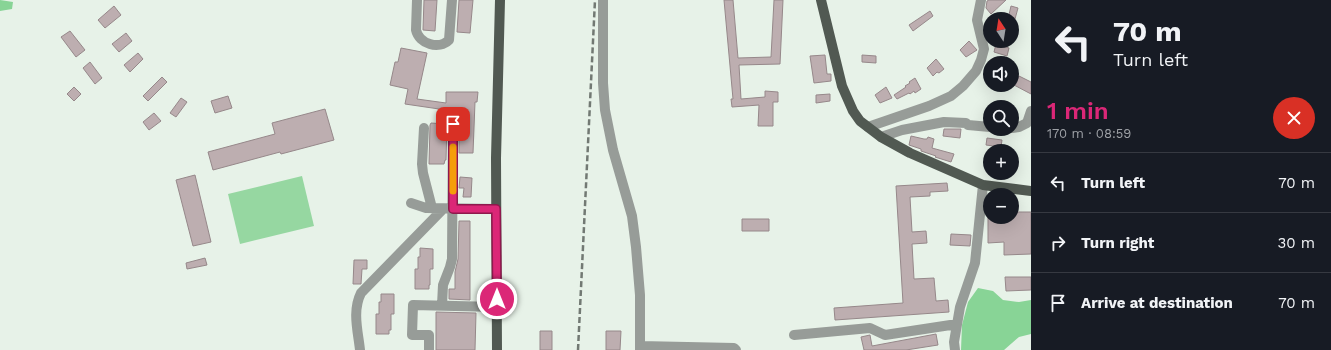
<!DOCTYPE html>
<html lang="en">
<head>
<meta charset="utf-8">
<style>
	body { margin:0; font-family:"Work Sans",sans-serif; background:#242831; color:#f1f3f6; height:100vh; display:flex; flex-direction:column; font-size:15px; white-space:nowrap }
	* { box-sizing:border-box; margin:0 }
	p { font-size:13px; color:#9ea1a6 }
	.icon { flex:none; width:22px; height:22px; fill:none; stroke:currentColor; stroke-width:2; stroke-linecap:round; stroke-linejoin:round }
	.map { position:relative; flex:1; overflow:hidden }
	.drawer { display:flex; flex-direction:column; background:#171b24; width:300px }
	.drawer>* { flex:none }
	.banner { background:#171b24; color:#f1f3f6; overflow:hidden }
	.needle { width:26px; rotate:348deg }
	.tools { position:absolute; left:983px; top:12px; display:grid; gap:8px }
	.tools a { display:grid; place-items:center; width:36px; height:36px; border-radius:50%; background:#171b24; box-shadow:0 4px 16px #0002; font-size:20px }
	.pin { position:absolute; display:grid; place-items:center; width:34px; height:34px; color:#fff; margin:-17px; border-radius:8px; box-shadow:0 2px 6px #0006 }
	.me { position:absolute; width:44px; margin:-22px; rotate:0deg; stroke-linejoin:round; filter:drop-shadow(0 0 3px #0008) }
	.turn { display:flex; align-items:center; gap:14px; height:84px; padding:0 16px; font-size:18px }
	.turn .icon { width:52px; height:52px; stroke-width:2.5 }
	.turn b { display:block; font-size:28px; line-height:34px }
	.round { display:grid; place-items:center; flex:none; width:42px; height:42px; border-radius:21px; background:#242831 }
	.head { display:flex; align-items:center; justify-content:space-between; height:68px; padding:0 16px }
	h1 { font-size:24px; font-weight:600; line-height:30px; color:#db2777 }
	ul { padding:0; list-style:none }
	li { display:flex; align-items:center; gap:12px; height:60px; padding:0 16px; border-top:1px solid #363941 }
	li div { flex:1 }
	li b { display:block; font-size:15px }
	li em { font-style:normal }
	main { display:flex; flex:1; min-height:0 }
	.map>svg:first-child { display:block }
	.green { fill:#96d7a1 }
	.forest { fill:#88d496 }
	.building { fill:#bdaeb0; stroke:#96888a }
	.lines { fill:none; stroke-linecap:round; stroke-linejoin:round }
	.minor { stroke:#979c98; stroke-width:10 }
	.major { stroke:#515952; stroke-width:10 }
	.rail { stroke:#727973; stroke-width:2.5; stroke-dasharray:6 3; stroke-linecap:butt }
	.route-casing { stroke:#8e194d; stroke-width:10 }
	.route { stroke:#db2777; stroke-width:7 }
	.slow { stroke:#f59e0b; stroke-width:7 }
</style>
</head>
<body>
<main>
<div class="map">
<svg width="1031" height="350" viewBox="0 0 1031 350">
	<rect width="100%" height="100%" fill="#e7f2e8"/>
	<path class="green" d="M 302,176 L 314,226 L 240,244 L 228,194 Z"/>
	<path class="forest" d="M 0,0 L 13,2 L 12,9 L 0,11 Z
		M 978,288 L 993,291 L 1003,300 L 1019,302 L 1031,300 L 1031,334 L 1019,337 L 1004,350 L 961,350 L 962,325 L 968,302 Z"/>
	<path class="building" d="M 424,0 L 437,0 L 435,31 L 423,30 L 423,29 Z
		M 459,0 L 473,0 L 470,33 L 457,32 Z
		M 724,0 L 733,0 L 738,58 L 771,57 L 774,0 L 783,0 L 780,64 L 739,65 L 741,99 L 765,97 L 765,91 L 778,92 L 778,102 L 773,102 L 773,126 L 758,126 L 759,105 L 732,107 L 731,99 L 733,99 Z
		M 989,0 L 1006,0 L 991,14 L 986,8 L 987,1 Z
		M 114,6 L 121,15 L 105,28 L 98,20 Z
		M 1011,6 L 1018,8 L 1015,19 L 1008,19 Z
		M 930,11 L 933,16 L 913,31 L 909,25 Z
		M 70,31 L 85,50 L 76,57 L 61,37 Z
		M 126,33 L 132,41 L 119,52 L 112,44 Z
		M 969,41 L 977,50 L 966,57 L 960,50 Z
		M 996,44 L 1009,48 L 1007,56 L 994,52 Z
		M 401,48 L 427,53 L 417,99 L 446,103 L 446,92 L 478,92 L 477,102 L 475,102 L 473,153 L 459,153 L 459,124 L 457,119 L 453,118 L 449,119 L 447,124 L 446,160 L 445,160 L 444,164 L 429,164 L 430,125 L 431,123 L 445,124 L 446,110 L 405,104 L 408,89 L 390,85 L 395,62 L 398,62 Z
		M 138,53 L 143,59 L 130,72 L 124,65 Z
		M 825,55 L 827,74 L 831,74 L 831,81 L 814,83 L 810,56 Z
		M 862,55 L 876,56 L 876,63 L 862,62 Z
		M 936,59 L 944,69 L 939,73 L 937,72 L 933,76 L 927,68 Z
		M 90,62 L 102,78 L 95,84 L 83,68 Z
		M 1019,76 L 1031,82 L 1031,94 L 1014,85 Z
		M 162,77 L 167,82 L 148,101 L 143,96 Z
		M 915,78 L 921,89 L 915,93 L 914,91 L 910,94 L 909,93 L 897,99 L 894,95 L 906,87 L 905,86 L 910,83 L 909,82 Z
		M 74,87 L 81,94 L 74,101 L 67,94 Z
		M 886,87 L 892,98 L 880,103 L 875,95 Z
		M 830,94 L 830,101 L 816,103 L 816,95 Z
		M 228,96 L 232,108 L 215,113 L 211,101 Z
		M 181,98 L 187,102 L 176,117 L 170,113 Z
		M 325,109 L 334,140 L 281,154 L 280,152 L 213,170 L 208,152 L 275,134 L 272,123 Z
		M 154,113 L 161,121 L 149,130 L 143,122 Z
		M 944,129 L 961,129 L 960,138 L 943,136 Z
		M 911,136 L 924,139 L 927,139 L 928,137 L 934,139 L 932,148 L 954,154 L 951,162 L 935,157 L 936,156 L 921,151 L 921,149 L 909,145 Z
		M 987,138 L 1002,140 L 1001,147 L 986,145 Z
		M 195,175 L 211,242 L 193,246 L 176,180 Z
		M 460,177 L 472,178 L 471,197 L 463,197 L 464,188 L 459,188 Z
		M 947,183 L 948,191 L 930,192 L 930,196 L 910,197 L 912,232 L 926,231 L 927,243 L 912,244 L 914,279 L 934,278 L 936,301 L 948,300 L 949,312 L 835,320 L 834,308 L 903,303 L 896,186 Z
		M 1012,212 L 1031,212 L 1031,254 L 1004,255 L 1004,242 L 988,243 L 988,217 L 1012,217 Z
		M 742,219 L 769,219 L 769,231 L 742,231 Z
		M 459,221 L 470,221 L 470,300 L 449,299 L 449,289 L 455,289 L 455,272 L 458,259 Z
		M 951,234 L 971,235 L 970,246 L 950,245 Z
		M 420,248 L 433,249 L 433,269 L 430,269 L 430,285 L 429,285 L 429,289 L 415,289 L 415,269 L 418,269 L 418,257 L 420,257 Z
		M 205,258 L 207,265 L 187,269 L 186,263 Z
		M 354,260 L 367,260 L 367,269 L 362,269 L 361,284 L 353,284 Z
		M 1005,277 L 1031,277 L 1031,290 L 1006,291 Z
		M 381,294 L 394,294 L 394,314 L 391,314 L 391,330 L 389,330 L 389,334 L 376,334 L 376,314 L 379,314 L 379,302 L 381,302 Z
		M 436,312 L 476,313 L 475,350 L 436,350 Z
		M 540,331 L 552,331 L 552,350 L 540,350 Z
		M 606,331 L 621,331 L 620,350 L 606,350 Z
		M 936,334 L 938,345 L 906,350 L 864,350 L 861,337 L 870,335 L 872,346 Z"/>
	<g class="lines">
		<path class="minor" d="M 417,0 L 416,30 C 419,44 439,50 449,40 L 452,0
			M 603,0 L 603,83 L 605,110 L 613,150 L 632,216 L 636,247 L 640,295 L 640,350
			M 868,127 L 929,106 L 951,96 L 963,86 L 976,71 L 981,60 L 984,49 L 977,20 L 981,0
			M 424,128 L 422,164 L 423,173 L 432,208
			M 1012,128 L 1019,127 L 1027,123 L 1031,111
			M 881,137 L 902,130 L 944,122 L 966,123 L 968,125 L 990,127
			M 411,203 L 426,208 L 496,209
			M 442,305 L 443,285 L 450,267 L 452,259 L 453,124
			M 794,335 L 870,328 L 885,335 L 957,324
			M 640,346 L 734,348 L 736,350
			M 360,350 C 358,331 352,311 361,293 L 443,209
			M 429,350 L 429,335 L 412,335 L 413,305 L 497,307
			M 955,350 L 954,342 L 960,307 L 975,263 L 983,185"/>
		<path class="major" d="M 821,0 L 842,86 L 853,111 L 860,121 L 881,137 L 910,153 L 983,185 L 1031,191
			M 497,350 L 496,158 L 500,0"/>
		<path class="rail" d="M 578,350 L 595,0"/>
	</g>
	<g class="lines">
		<defs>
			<path id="route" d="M 453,124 L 453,209 L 496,209 L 497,299"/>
		</defs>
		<use href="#route" class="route-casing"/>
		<use href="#route" class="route"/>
		<path class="slow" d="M 453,191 L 453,147"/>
	</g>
</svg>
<div class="tools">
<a><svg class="needle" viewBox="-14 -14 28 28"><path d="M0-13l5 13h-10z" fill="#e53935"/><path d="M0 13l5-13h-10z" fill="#9ea1a6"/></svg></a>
<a><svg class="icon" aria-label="sound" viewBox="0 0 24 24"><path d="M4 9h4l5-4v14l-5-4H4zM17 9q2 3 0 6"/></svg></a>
<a><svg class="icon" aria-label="search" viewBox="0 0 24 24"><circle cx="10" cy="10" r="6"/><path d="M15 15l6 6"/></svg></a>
<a>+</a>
<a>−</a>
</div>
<div class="pin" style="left:453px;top:124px;background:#d93025"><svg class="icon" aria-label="arrive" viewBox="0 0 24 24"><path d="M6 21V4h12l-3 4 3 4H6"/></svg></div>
<svg class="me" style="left:497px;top:299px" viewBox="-20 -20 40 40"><circle r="17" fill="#db2777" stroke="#fff" stroke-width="3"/><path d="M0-11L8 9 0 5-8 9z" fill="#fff"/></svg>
</div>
<section class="drawer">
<div class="banner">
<div class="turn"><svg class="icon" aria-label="left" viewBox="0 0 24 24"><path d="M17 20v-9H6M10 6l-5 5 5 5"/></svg><div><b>70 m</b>Turn left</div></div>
</div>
<div class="head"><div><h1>1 min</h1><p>170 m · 08:59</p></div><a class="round" style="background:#d93025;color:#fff"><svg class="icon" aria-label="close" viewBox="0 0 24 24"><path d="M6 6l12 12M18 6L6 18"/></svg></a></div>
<ul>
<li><svg class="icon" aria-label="left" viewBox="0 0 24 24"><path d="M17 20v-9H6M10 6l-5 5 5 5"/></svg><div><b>Turn left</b></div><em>70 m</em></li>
<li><svg class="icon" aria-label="right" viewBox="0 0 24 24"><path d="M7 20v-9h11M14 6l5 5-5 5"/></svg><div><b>Turn right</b></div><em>30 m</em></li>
<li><svg class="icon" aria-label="arrive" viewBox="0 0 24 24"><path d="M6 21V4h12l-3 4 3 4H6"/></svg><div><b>Arrive at destination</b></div><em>70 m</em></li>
</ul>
</section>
</main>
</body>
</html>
